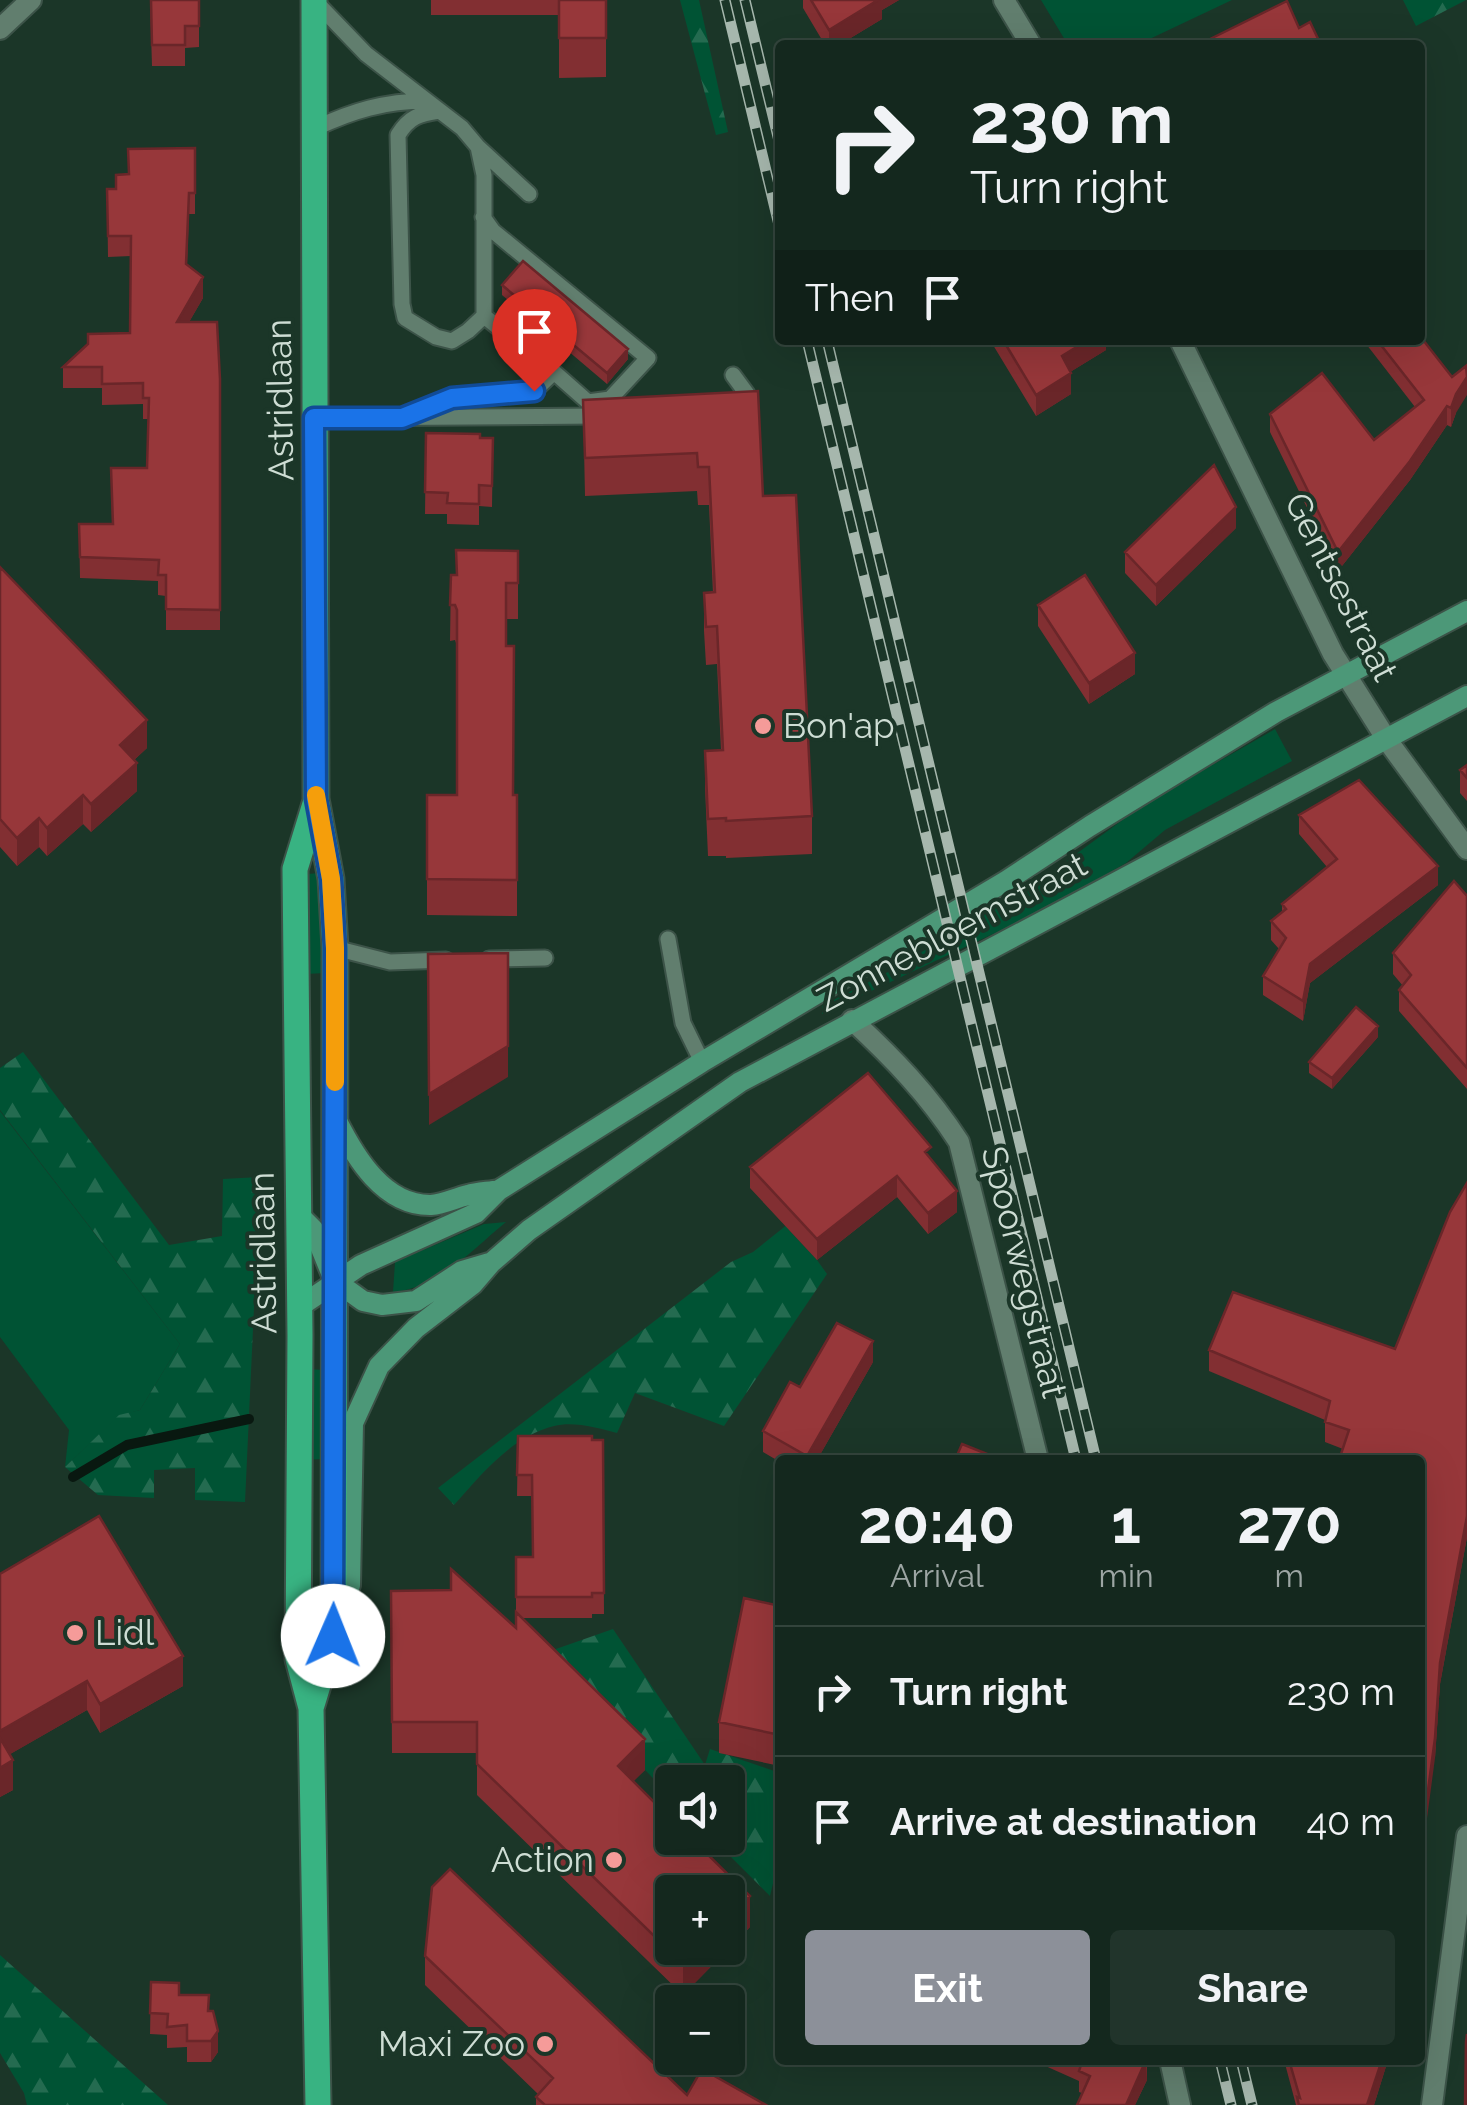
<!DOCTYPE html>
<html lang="en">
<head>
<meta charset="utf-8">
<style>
	body { margin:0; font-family:Raleway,sans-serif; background:#21342b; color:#f1f3f6; height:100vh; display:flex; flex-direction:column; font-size:38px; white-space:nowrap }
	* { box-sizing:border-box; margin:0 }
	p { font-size:32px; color:#9da6a4 }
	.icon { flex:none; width:55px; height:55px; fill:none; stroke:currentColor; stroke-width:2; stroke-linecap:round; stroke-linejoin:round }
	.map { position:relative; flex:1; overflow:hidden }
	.panel { position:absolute; left:775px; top:1455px; width:650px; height:610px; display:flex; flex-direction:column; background:#14281e; border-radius:10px; box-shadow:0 10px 40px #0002,0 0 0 2px #33443c }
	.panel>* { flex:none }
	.banner { position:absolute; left:775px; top:40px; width:650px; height:305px; border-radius:10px; box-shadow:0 10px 40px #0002,0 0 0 2px #33443c; background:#14281e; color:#f1f3f6; overflow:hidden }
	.fabs { position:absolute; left:655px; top:1765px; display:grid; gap:20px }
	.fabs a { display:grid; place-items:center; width:90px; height:90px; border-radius:10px; background:#14281e; box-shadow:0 10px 40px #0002,0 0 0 2px #33443c; font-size:50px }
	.pin { position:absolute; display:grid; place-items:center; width:85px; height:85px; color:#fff; margin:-102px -42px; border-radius:50% 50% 50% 0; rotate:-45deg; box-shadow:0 0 10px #0007 }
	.pin .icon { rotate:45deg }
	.me { position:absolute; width:110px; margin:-55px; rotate:1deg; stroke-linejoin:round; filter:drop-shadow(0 0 8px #0008) }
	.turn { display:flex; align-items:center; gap:35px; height:210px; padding:0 30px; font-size:45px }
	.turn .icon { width:130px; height:130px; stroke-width:2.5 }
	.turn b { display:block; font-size:70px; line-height:85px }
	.then { display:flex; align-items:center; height:95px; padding:0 30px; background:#0003; gap:20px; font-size:38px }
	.eta { display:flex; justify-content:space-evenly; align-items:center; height:170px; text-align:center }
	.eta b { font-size:60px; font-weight:700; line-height:70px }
	.cta { display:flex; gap:20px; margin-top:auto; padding:20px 30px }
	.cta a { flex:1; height:115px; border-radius:10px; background:#8c9099; color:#fff; font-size:40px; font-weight:700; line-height:115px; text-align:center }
	.cta a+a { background:#21342b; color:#f1f3f6 }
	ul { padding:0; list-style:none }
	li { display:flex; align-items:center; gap:30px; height:130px; padding:0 30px; border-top:2px solid #33443c }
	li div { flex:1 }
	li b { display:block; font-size:38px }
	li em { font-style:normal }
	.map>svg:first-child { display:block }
	.grass { fill:#005334 }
	.forest { fill:url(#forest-firs) }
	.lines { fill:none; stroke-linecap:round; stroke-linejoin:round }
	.stream { stroke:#091810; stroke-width:10 }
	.lane-casing { stroke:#3c5348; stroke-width:19 }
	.street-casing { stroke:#3c5348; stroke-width:24 }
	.secondary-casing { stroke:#3c5348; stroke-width:24 }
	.primary-casing { stroke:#3c5348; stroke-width:29 }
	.lane { stroke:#617e6e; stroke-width:15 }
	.street { stroke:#617e6e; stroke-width:20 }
	.secondary { stroke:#4c9878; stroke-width:20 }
	.primary { stroke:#38b382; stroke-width:25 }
	.rail-casing { stroke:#a6b7ad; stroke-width:11 }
	.rail { stroke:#1b3628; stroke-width:8; stroke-dasharray:22; stroke-linecap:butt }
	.wall { fill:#822f32 }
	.shaded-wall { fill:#6a2629 }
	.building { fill:#97373a; stroke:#6a2629; stroke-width:2.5 }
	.route-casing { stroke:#114b97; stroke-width:25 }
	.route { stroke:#1a73e8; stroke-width:18 }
	.slow { stroke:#f59e0b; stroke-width:18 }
	.poi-dot { fill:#f59b99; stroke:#1b3628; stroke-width:4 }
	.labels { text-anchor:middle; stroke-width:8; stroke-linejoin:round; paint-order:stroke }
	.street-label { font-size:35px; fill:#ceddd4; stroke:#1b3628 }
	.poi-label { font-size:35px; fill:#ceddd4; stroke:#1b3628; text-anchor:start }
</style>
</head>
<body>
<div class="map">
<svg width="1467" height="2105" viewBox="0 0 1467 2105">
	<defs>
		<pattern id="forest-firs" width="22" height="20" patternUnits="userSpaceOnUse" patternTransform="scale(2.5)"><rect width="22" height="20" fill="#005334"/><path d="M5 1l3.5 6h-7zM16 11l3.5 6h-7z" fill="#246b50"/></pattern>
	</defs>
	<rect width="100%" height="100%" fill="#1b3628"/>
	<path class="grass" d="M 1041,0 L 1232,0 L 1137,45 L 1068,45 Z
		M 1275,729 L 1292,761 L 1165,830 L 1126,863 L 1040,912 L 822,1014 L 822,1006 L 888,972 L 1035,884 L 1143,805 Z
		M 321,873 L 325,973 L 306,974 L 307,874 Z
		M 0,1111 L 180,1344 L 140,1410 L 119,1416 L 65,1467 L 69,1430 L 0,1337 Z
		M 506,1222 C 472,1250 438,1288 393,1292 L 395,1262 L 484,1224 Z
		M 305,1369 L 326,1370 L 323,1459 L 304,1460 Z"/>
	<path class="forest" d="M 680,0 L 699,0 L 728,132 L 716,135 Z
		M 1403,0 L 1466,0 L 1416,26 Z
		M 23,1052 L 169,1245 L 222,1236 L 223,1179 L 260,1177 L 245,1502 L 195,1500 L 195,1468 L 154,1470 L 154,1498 L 98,1495 L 65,1467 L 119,1415 L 140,1410 L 180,1344 L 0,1110 L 0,1068 Z
		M 788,1224 L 789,1230 L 817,1260 L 827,1274 L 724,1426 L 635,1393 L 617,1433 C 598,1428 574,1421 554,1426 C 512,1436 481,1475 454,1505 L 438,1488 L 731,1262 L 753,1252 Z
		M 613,1629 L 705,1765 L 710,1749 L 780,1773 L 780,1854 L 770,1896 L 712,1838 L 728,1838 L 728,1782 L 672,1782 L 672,1798 L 536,1656 Z
		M 0,1955 L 168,2105 L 27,2105 L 24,2093 L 0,2053 Z"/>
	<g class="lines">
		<path class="stream" d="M 73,1477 L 127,1445 L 249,1419"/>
		<defs>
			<path id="lane" d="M 314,0 L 366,54 L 462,128 L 478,147 L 484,175 L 484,316 L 554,372 L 534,391 L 452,398 L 402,418
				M 439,111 C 419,114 409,117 398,135 L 402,304 L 405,318 L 436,337 L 452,341 L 468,331 L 484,316
				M 316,128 C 352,111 385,101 426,101
				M 478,147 L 529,194
				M 483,217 L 493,231 L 648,358 L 610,399 L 588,402 L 554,372
				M 733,375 L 747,394 L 742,409
				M 315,418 L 600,416
				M 668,939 L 683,1023 L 702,1062
				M 335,948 L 390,962 L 446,960
				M 489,959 L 545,958"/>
			<path id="street" d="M 1004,0 L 1031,45
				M 0,29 L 31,0
				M 1180,340 L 1333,654 L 1387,740 L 1467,849
				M 852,1020 C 893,1058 928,1094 959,1142 L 1038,1460
				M 1170,2060 L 1180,2105
				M 1432,2105 L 1467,1836"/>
			<path id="secondary" d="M 337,1121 C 355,1157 384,1206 431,1205 C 444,1204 455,1198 468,1195 C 478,1192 489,1192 499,1190
				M 297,1213 L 313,1229 L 334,1280 L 363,1301 L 382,1305 L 416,1301 L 462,1271 L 489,1263
				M 299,1307 L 361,1265 L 476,1213 L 499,1190 L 702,1062 L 1006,881 L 1090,826 L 1276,712 L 1467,611
				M 334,1616 L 344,1604 L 350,1585 L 353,1423 L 379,1366 L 416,1328 L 473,1284 L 491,1263 L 529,1230 L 740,1082 L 1467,696"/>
			<path id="primary" d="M 315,804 L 295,869 L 300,1335 L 298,1659 L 311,1708 L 318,2105
				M 311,1708 L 333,1636 L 334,1616 L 335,948 L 331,879 L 316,799 L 314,0"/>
		</defs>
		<use href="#lane" class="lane-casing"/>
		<use href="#street" class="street-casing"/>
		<use href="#secondary" class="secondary-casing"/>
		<use href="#primary" class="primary-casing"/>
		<use href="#lane" class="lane"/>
		<use href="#street" class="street"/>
		<use href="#secondary" class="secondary"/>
		<use href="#primary" class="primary"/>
		<defs>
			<path id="rail" d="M 725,0 L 780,229
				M 745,0 L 780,145
				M 807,340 L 1076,1460
				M 827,340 L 1096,1460
				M 1220,2060 L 1231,2105
				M 1241,2060 L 1252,2105"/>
		</defs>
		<use href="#rail" class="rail-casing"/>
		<use href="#rail" class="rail"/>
	</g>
	<path class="wall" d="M 150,0 L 199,0 L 199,47 L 185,48 L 185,66 L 152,66 Z
		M 431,0 L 606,0 L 606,77 L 559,78 L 559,15 L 431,15 Z
		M 803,0 L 899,0 L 882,10 L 882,19 L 839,45 L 825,45 L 803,8 Z
		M 195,148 L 195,214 L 189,214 L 187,265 L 203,298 L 189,322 L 220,379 L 220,630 L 166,630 L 166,596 L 158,595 L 158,581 L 80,578 L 79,524 L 112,524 L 111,468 L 147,468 L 148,419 L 143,419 L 143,404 L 102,405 L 102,388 L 63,388 L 63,367 L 130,333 L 131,256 L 108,257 L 107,189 L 116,189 L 128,174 Z
		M 502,285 L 628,359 L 607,384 L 502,295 Z
		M 990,340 L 1106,340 L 1106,350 L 1070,372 L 1071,394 L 1036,416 Z
		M 1363,340 L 1420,340 L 1456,413 L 1451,427 L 1447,425 L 1410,480 L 1338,571 L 1270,432 L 1270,414 L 1374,440 L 1415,407 Z
		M 758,391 L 763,496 L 812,816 L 812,854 L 726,858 L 726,856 L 708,856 L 705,788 L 705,751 L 721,750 L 717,664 L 706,665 L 704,631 L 704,593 L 713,593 L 709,505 L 698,505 L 697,491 L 585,496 L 583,400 Z
		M 426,433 L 493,438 L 492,507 L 479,506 L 479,525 L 447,524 L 447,514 L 425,514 Z
		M 1236,528 L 1156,606 L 1125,573 L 1125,552 Z
		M 518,551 L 518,619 L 506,619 L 513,795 L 517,795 L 517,916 L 427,915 L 427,795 L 457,795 L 457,646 L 455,640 L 450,641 L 451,575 L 456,575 Z
		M 0,567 L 147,748 L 134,760 L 137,791 L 91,832 L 83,824 L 47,856 L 39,847 L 17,866 L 0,847 Z
		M 1038,605 L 1135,674 L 1089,704 L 1038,626 Z
		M 1467,765 L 1467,801 L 1460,793 L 1460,770 Z
		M 1299,815 L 1438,885 L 1310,983 L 1303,1021 L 1263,995 L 1263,976 L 1279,949 L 1271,940 L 1271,921 L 1282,912 L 1282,904 L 1327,867 L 1299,834 Z
		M 1467,896 L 1467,1089 L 1399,1011 L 1399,990 L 1403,986 L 1393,974 L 1393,953 Z
		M 1378,1037 L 1332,1089 L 1309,1073 L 1309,1062 Z
		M 931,1159 L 957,1212 L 928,1234 L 897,1197 L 817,1260 L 750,1188 L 750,1167 Z
		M 1467,1183 L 1467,1537 L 1440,1684 L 1435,1758 L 1420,1460 L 1343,1449 L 1325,1442 L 1325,1420 L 1209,1371 L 1209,1350 L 1395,1349 Z
		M 873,1362 L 817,1460 L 780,1460 L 780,1462 L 763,1452 L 763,1431 L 800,1387 Z
		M 518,1436 L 603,1440 L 604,1614 L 592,1614 L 592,1618 L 522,1618 L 645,1770 L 633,1781 L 750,1927 L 683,1995 L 477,1795 L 477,1753 L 392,1753 L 391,1591 L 516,1628 L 516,1557 L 533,1557 L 532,1496 L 517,1496 Z
		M 0,1574 L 183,1686 L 100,1733 L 87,1710 L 10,1754 L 13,1790 L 0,1797 Z
		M 780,1606 L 780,1766 L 719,1753 L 719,1722 Z
		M 780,1823 L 780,1878 L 775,1877 L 775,1846 Z
		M 425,1956 L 687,2095 L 766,2105 L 536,2105 L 536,2097 L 538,2094 L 425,1985 Z
		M 151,1982 L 179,1995 L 208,2011 L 218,2052 L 211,2062 L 187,2062 L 187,2047 L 167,2048 L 167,2035 L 150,2034 Z
		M 1032,2060 L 1147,2060 L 1147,2080 L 1135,2105 L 1077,2105 L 1082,2093 L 1079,2092 L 1079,2081 Z
		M 1284,2060 L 1388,2060 L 1374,2105 L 1296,2105 Z"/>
	<path class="shaded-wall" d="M 878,0 L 899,0 L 882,10 L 882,19 L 839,45 L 829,45 L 829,30 Z
		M 203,277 L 203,298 L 177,343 L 177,322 Z
		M 1088,340 L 1106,340 L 1106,350 L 1062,377 L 1062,356 Z
		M 628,349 L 628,359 L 607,384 L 607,373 Z
		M 1071,373 L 1071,394 L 1036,416 L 1036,395 Z
		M 1467,377 L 1467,395 L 1456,413 L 1451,427 L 1451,408 L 1456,394 Z
		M 1447,406 L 1447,425 L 1410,480 L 1338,571 L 1338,552 Z
		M 1236,507 L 1236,528 L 1156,606 L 1156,585 Z
		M 1135,653 L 1135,674 L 1089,704 L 1089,683 Z
		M 147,720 L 147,748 L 120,773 L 120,745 Z
		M 137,763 L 137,791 L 91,832 L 91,804 Z
		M 83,795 L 83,824 L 47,856 L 47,828 Z
		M 39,818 L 39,847 L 17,866 L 17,838 Z
		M 1438,866 L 1438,885 L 1310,983 L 1303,1021 L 1303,1001 L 1310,964 Z
		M 508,953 L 508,1077 L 429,1125 L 429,1094 Z
		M 1378,1026 L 1378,1037 L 1332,1089 L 1332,1078 Z
		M 897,1176 L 897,1197 L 817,1260 L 817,1239 Z
		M 957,1191 L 957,1212 L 928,1234 L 928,1213 Z
		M 873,1341 L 873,1362 L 817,1460 L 807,1460 L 807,1456 Z
		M 1467,1516 L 1467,1537 L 1440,1684 L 1435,1758 L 1420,1871 L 1420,1850 L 1440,1663 Z
		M 183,1656 L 183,1686 L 100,1733 L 100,1704 Z
		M 87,1681 L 87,1710 L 0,1760 L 0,1731 Z
		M 645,1739 L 645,1770 L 618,1797 L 618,1766 Z
		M 13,1760 L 13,1790 L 0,1797 L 0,1768 Z
		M 750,1896 L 750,1927 L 683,1995 L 683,1964 L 700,1948 L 728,1948 L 728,1919 Z
		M 218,2031 L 218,2052 L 211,2062 L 211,2041 Z
		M 1146,2060 L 1147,2080 L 1135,2105 L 1126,2105 Z
		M 1382,2060 L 1388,2060 L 1374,2105 L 1367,2105 Z"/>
	<path class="building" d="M 151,0 L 199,0 L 199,26 L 185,26 L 185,45 L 152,45 Z
		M 559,0 L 606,0 L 606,38 L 559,38 Z
		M 811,0 L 878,0 L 829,30 Z
		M 1287,1 L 1299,28 L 1310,22 L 1321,45 L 1198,45 Z
		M 195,148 L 195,193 L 189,193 L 186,264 L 203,277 L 177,322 L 217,322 L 220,379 L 220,610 L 166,609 L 166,575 L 158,575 L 159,560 L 80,557 L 79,524 L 113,524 L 111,468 L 147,468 L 149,398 L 143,398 L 143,383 L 102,384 L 102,367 L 63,367 L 88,344 L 88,334 L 130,333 L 131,236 L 108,236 L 107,189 L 116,189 L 116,175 L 129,174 L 128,149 Z
		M 523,261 L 628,349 L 607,373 L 502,285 Z
		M 1420,336 L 1452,377 L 1466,366 L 1467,377 L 1456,394 L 1451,408 L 1447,406 L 1410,461 L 1338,552 L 1270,414 L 1322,373 L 1374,440 L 1424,400 L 1377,340 L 1420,340 Z
		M 1003,340 L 1088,340 L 1062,356 L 1071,373 L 1036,395 Z
		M 758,391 L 763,496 L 796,495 L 812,816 L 726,821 L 726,818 L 708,819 L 705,751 L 723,750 L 717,626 L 706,627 L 704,593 L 715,592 L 709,467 L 698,467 L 697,453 L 585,458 L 583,400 Z
		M 426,433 L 480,434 L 480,438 L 493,438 L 492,486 L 479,485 L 479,504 L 447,503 L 448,493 L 425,492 Z
		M 1214,465 L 1236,507 L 1156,585 L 1125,552 Z
		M 456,550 L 518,551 L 518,583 L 506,583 L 506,646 L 514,646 L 513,795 L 517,795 L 517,880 L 427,879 L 427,795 L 457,795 L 457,610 L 455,605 L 450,605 L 451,575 L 457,575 Z
		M 0,567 L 147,720 L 120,745 L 137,763 L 91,804 L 83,795 L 47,828 L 39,818 L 17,838 L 0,819 Z
		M 1085,575 L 1135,653 L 1089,683 L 1038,605 Z
		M 1467,765 L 1467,778 L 1460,770 Z
		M 1359,780 L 1438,866 L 1310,964 L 1303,1001 L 1263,976 L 1286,938 L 1271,921 L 1286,909 L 1282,904 L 1337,859 L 1299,815 Z
		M 1454,881 L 1467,896 L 1467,1068 L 1399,990 L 1411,975 L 1393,953 Z
		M 508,953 L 508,1046 L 429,1094 L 428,954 Z
		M 1356,1007 L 1378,1026 L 1332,1078 L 1309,1062 Z
		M 868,1073 L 931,1147 L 925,1152 L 957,1191 L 928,1213 L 897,1176 L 817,1239 L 750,1167 Z
		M 1467,1183 L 1467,1516 L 1440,1663 L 1435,1738 L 1420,1850 L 1420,1460 L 1339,1460 L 1349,1430 L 1325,1422 L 1330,1401 L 1209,1350 L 1233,1292 L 1395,1349 L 1450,1212 Z
		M 837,1323 L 873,1341 L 807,1456 L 763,1431 L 790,1382 L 800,1387 Z
		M 518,1436 L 592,1436 L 592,1440 L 603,1440 L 604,1593 L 592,1593 L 592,1597 L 516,1597 L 516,1557 L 533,1557 L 532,1475 L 517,1475 Z
		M 962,1444 L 1002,1460 L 955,1460 Z
		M 99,1516 L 183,1656 L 100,1704 L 87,1681 L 0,1731 L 0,1574 Z
		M 451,1569 L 516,1628 L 516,1612 L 645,1739 L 618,1766 L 672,1820 L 672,1838 L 691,1838 L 750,1896 L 728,1919 L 728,1892 L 672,1892 L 672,1948 L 700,1948 L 683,1964 L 477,1764 L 477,1722 L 392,1722 L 391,1591 L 451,1590 Z
		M 744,1598 L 780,1606 L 780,1735 L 719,1722 Z
		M 0,1738 L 13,1760 L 0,1768 Z
		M 780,1823 L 780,1847 L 775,1846 Z
		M 450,1869 L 687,2095 L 702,2069 L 766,2105 L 545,2105 L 536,2097 L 553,2078 L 425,1956 L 432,1887 Z
		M 151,1982 L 179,1983 L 179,1995 L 209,1995 L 208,2011 L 213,2011 L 218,2031 L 211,2041 L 187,2041 L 187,2025 L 167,2027 L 168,2014 L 150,2013 Z
		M 1467,2034 L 1467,2105 L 1465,2105 L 1466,2042 Z
		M 1078,2060 L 1146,2060 L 1126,2105 L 1077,2105 L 1090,2076 L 1079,2071 L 1082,2062 Z
		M 1289,2060 L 1382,2060 L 1367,2105 L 1299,2105 L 1297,2097 L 1300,2098 Z"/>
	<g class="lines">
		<defs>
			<path id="route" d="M 333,1636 L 335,948 L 331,879 L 316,799 L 314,418 L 402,418 L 452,398 L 534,391"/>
		</defs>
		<use href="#route" class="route-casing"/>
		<use href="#route" class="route"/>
		<path class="slow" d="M 316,795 L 331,879 L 335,948 L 335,1082"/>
	</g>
	<g class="poi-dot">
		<circle cx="763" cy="726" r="10"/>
		<circle cx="75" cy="1633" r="10"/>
		<circle cx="614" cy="1860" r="10"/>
		<circle cx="545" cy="2044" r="10"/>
	</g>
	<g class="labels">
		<g class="street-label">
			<text transform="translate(280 400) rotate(-91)" y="12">Astridlaan</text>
			<text transform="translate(1341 587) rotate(63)" y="12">Gentsestraat</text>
			<text transform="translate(952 932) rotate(-28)" y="12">Zonnebloemstraat</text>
			<text transform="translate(263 1253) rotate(-91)" y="12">Astridlaan</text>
			<text transform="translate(1024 1272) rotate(76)" y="12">Spoorwegstraat</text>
		</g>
		<g class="poi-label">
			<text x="783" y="738">Bon'ap</text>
			<text x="95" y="1645">Lidl</text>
			<text x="594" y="1872" text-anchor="end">Action</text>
			<text x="525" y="2056" text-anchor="end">Maxi Zoo</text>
		</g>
	</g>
</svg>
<div class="fabs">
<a><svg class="icon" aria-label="sound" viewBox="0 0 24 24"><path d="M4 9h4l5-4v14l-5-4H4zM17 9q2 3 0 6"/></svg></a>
<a>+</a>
<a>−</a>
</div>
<div class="pin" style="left:534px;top:391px;background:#d93025"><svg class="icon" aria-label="arrive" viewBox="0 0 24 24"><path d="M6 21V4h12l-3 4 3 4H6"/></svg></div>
<svg class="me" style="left:333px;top:1636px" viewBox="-20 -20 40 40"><circle r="19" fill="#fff"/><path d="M0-13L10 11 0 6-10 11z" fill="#1a73e8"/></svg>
<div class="banner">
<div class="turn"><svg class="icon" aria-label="right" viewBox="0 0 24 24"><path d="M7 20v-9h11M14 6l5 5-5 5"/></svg><div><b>230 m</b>Turn right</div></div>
<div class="then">Then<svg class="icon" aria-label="arrive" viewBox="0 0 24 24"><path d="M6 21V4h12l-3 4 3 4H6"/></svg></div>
</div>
<section class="panel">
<div class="eta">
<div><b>20:40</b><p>Arrival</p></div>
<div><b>1</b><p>min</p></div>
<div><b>270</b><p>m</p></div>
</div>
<ul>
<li><svg class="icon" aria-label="right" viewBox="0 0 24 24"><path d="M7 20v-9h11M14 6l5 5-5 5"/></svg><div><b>Turn right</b></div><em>230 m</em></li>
<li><svg class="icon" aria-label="arrive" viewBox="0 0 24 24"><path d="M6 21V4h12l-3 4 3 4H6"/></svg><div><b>Arrive at destination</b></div><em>40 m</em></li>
</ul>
<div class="cta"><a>Exit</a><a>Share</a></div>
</section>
</div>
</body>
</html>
